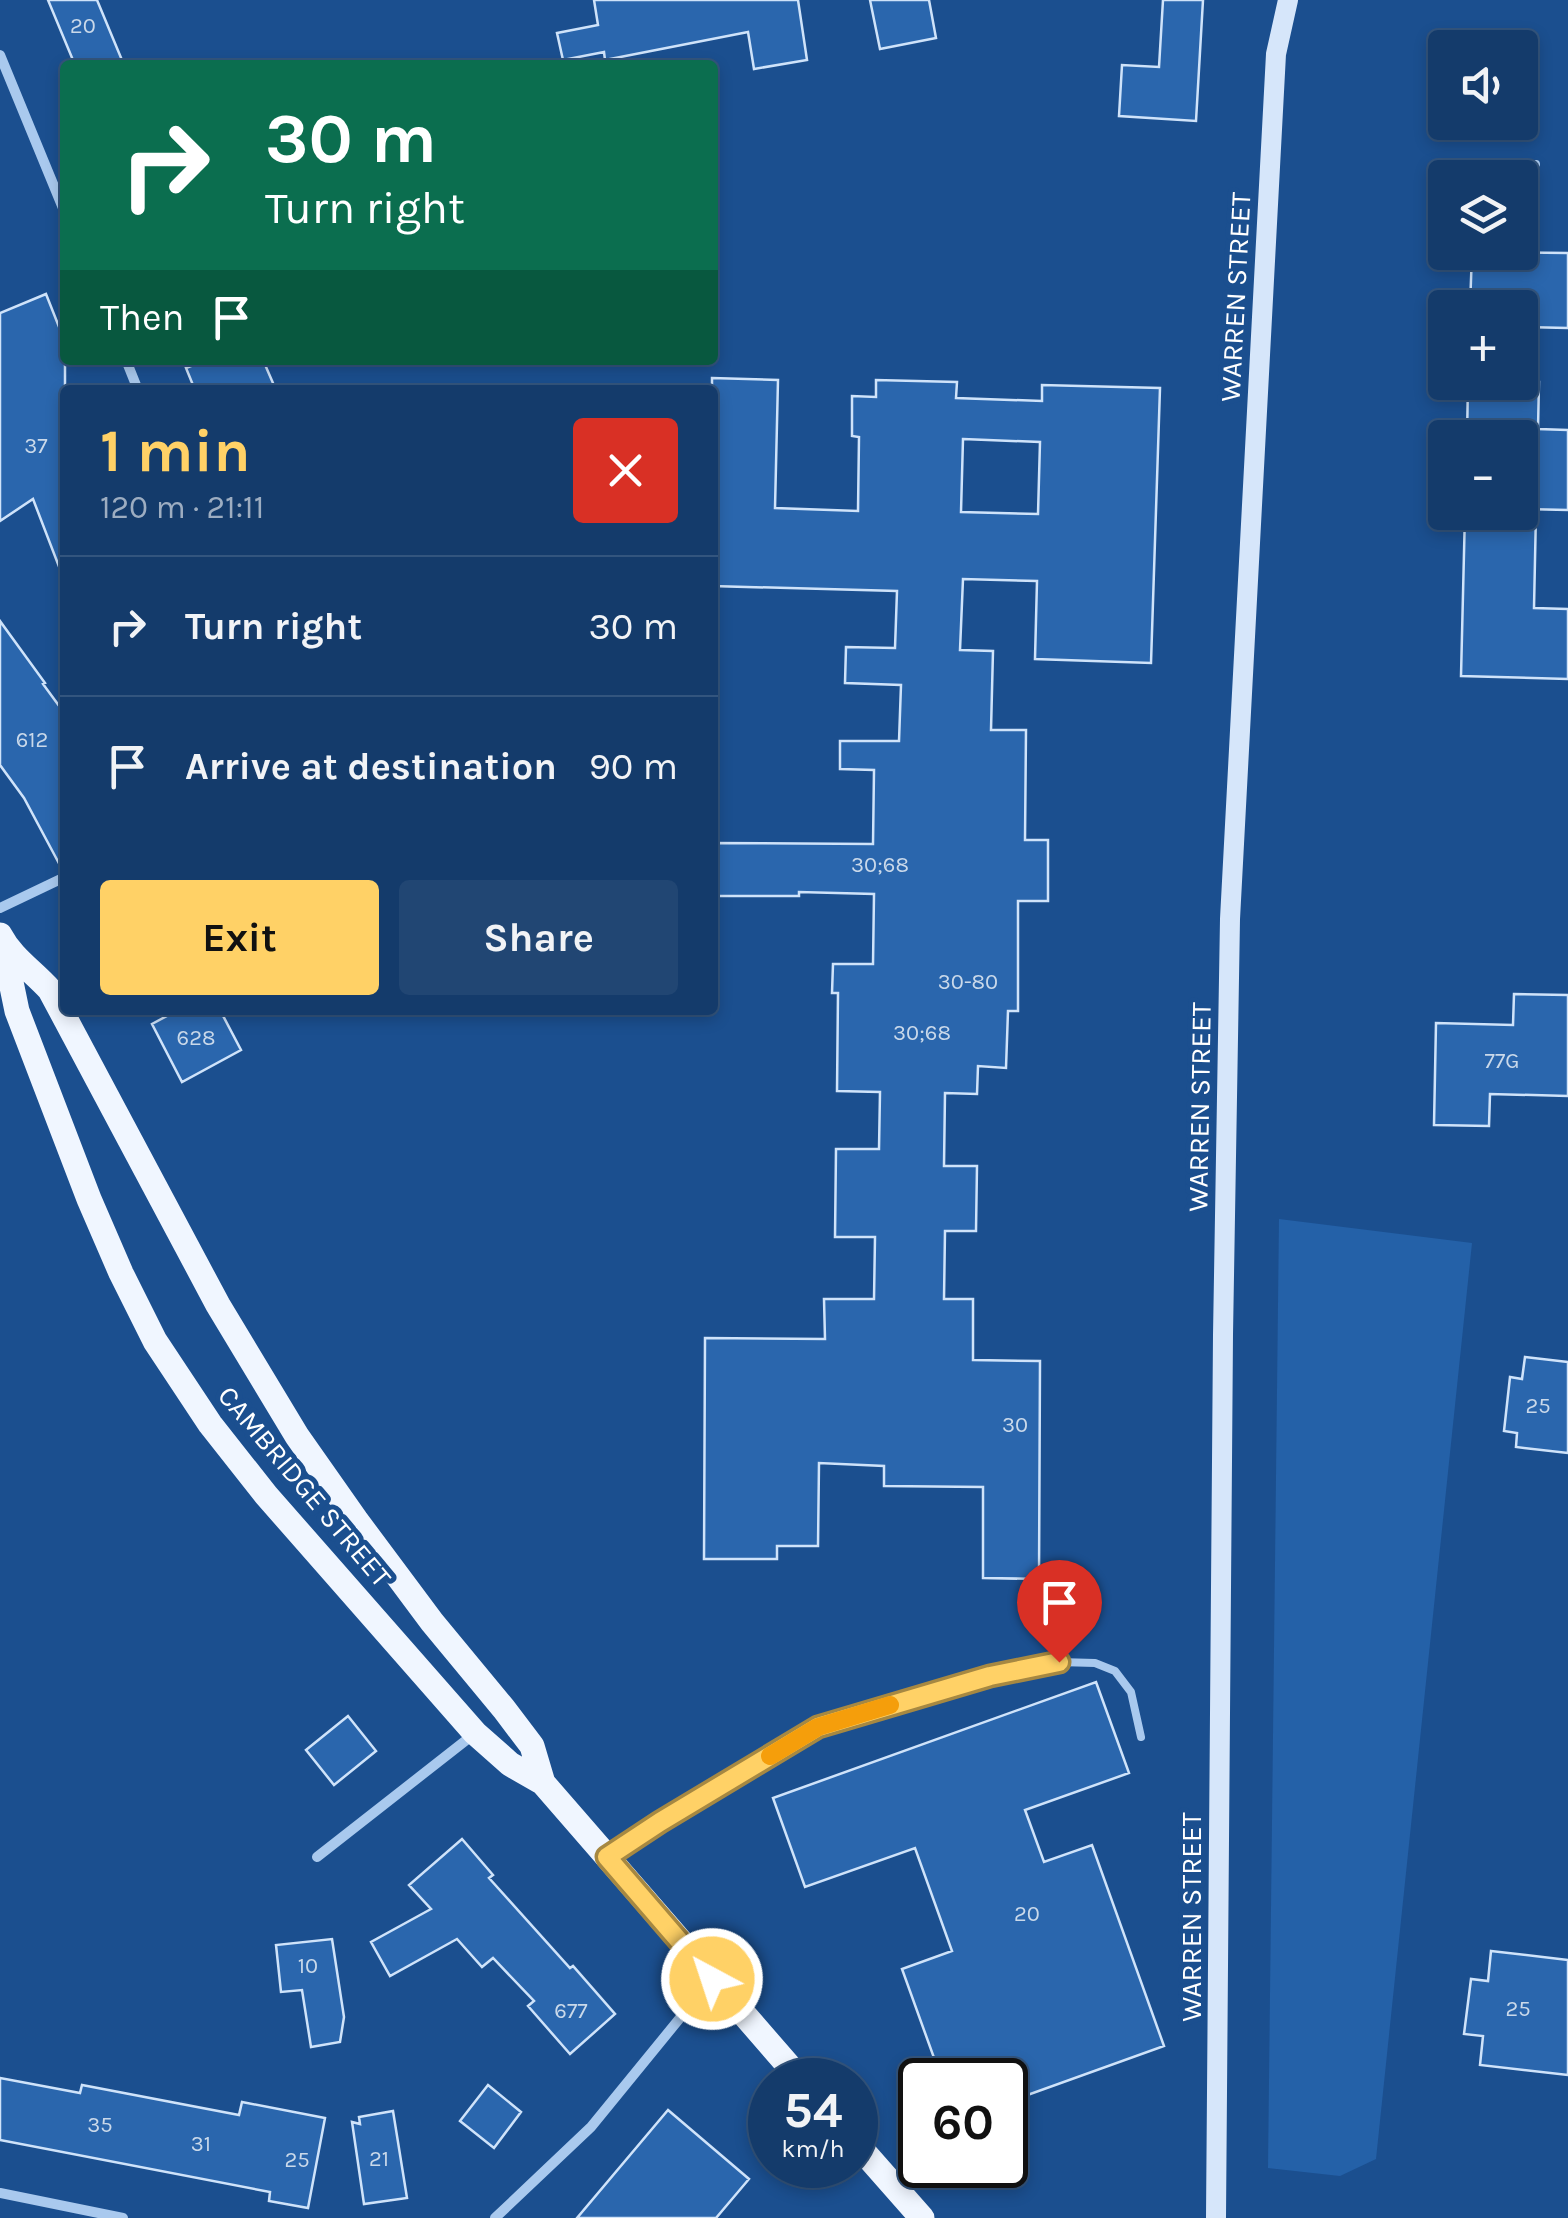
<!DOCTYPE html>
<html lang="en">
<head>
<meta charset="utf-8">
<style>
	body { margin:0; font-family:Karla,sans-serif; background:#214673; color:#f1f3f6; height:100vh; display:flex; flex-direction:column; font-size:38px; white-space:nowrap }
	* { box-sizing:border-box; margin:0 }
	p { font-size:32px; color:#9dadc1 }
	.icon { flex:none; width:55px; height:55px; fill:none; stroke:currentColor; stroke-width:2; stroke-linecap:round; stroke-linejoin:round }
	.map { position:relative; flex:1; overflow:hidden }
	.sheet { position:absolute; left:60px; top:385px; width:658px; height:630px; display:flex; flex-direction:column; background:#143b6b; border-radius:10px; box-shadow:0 5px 15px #0003,0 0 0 2px #33557e }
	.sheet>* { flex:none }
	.top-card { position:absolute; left:60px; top:60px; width:658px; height:305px; border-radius:10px; box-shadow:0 5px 15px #0003,0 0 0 2px #33557e; background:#0b6e4f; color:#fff; overflow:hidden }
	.buttons { position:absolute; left:1428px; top:30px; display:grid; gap:20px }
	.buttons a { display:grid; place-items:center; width:110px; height:110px; border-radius:10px; background:#143b6b; box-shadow:0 5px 15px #0003,0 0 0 2px #33557e; font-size:50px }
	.speed { position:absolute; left:748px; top:2058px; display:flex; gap:20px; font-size:50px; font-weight:700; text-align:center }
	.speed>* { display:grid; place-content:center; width:130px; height:130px; border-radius:50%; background:#143b6b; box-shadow:0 5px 15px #0003,0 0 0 2px #33557e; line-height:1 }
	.speed small { font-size:25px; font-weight:400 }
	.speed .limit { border:5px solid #111; border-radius:15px; background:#fff; color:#111 }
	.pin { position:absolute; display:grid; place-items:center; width:85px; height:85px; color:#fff; margin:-102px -42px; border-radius:50% 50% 50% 0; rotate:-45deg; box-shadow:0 0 10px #0007 }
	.pin .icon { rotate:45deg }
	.me { position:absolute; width:110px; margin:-55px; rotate:320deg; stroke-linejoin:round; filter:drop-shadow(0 0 8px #0008) }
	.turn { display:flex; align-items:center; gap:35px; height:210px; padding:0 40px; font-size:45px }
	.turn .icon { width:130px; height:130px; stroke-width:2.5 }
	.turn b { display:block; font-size:70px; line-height:85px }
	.then { display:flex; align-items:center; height:95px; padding:0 40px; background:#0003; gap:20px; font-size:38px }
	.round { display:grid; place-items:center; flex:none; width:105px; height:105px; border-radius:10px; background:#214673 }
	.headline { display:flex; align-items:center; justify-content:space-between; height:170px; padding:0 40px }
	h1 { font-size:60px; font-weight:700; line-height:75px; color:#ffd166 }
	.primary-button { display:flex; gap:20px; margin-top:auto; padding:20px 40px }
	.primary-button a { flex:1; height:115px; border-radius:10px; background:#ffd166; color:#111; font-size:40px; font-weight:700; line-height:115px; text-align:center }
	.primary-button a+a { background:#214673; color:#f1f3f6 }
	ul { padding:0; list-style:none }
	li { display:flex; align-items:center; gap:30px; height:140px; padding:0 40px; border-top:2px solid #33557e }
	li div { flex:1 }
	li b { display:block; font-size:38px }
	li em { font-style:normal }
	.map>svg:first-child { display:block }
	.green { fill:#2461a8 }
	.building { fill:#2a66ad; stroke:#cfe3fa; stroke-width:2.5; fill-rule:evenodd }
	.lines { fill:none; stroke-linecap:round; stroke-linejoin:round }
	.lane { stroke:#a9c9ee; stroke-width:8 }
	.street { stroke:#a9c9ee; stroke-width:10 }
	.secondary { stroke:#d6e6fa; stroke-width:20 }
	.primary { stroke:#f0f6ff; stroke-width:25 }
	.route-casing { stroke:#a68842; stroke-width:25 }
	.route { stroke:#ffd166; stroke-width:18 }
	.slow { stroke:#f59e0b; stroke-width:18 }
	.labels { text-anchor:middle; stroke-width:10; stroke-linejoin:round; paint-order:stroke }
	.number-label { font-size:22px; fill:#cad9ea }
	.street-label { font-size:28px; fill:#fff; stroke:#1b4f8f }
</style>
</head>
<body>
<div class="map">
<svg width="1568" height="2218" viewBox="0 0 1568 2218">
	<rect width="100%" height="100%" fill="#1b4f8f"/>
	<path class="green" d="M 1279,1219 L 1472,1243 L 1376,2159 L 1340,2176 L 1268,2168 Z"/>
	<path class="building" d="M 48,0 L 97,0 L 124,65 L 75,65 Z
		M 594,0 L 798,0 L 807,60 L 754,69 L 748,32 L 605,60 L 604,52 L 563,60 L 557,33 L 598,25 Z
		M 870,0 L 929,0 L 936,38 L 880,49 Z
		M 1163,0 L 1203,0 L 1196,121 L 1119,116 L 1122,65 L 1159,67 Z
		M 1472,252 L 1568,253 L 1568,328 L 1520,327 L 1520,308 L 1470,308 Z
		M 46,294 L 65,342 L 65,576 L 63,577 L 33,499 L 0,521 L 0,313 Z
		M 206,360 L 263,360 L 276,390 L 195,390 L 186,368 Z
		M 712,378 L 778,380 L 775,508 L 858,511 L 859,437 L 852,436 L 852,396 L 876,397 L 876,380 L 957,382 L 956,398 L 1042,401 L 1042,385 L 1160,388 L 1151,663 L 1035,659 L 1037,581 L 963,579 L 960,650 L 993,651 L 991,730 L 1026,730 L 1025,840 L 1048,840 L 1048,901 L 1018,901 L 1018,1011 L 1008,1011 L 1006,1068 L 978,1066 L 977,1094 L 945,1093 L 944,1166 L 977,1166 L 976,1231 L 945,1231 L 944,1299 L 973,1299 L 973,1360 L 1040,1361 L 1039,1579 L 983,1578 L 983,1487 L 884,1486 L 884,1466 L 819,1463 L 818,1546 L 777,1546 L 777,1559 L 704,1559 L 705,1338 L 825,1339 L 824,1299 L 874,1299 L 875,1237 L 835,1237 L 836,1149 L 879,1149 L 880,1092 L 837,1091 L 838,993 L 832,993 L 833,964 L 873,964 L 874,894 L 799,892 L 799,896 L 712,896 L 712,843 L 873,844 L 874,770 L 840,769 L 840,741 L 899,741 L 901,685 L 845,683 L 846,647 L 895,648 L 897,591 L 712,586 ZM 963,439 L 1040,442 L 1038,514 L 961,512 Z
		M 1468,382 L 1539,382 L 1538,429 L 1568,430 L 1568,510 L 1520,509 L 1520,438 L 1467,438 Z
		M 1465,512 L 1536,512 L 1534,608 L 1568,609 L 1568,679 L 1461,676 Z
		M 0,621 L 45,683 L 43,684 L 65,714 L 65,868 L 62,869 L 24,798 L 0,765 Z
		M 1514,994 L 1568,995 L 1568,1096 L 1490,1094 L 1489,1126 L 1434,1125 L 1436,1023 L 1513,1025 Z
		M 178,1010 L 220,1010 L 241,1050 L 182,1082 L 152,1024 Z
		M 1525,1357 L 1568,1362 L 1568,1453 L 1516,1447 L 1517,1433 L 1504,1431 L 1510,1377 L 1522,1379 Z
		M 1096,1682 L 1129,1773 L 1025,1810 L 1044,1862 L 1092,1845 L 1164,2046 L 1005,2103 L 1005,2080 L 942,2080 L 902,1969 L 952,1951 L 915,1848 L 805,1887 L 773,1798 Z
		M 348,1716 L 376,1751 L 334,1785 L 306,1750 Z
		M 462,1839 L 493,1875 L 489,1878 L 570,1968 L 573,1966 L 615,2014 L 570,2054 L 528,2006 L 534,2001 L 493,1958 L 482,1967 L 457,1939 L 390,1976 L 371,1942 L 431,1909 L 409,1885 Z
		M 332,1939 L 344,2017 L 340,2042 L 311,2047 L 302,1990 L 281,1992 L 276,1945 Z
		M 1491,1951 L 1568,1960 L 1568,2075 L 1480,2065 L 1483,2036 L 1464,2034 L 1471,1979 L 1488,1981 Z
		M 0,2078 L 80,2093 L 82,2085 L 239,2115 L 242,2102 L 325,2118 L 308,2208 L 269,2201 L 270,2192 L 0,2140 Z
		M 488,2085 L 521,2112 L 494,2148 L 460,2121 Z
		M 668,2110 L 749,2179 L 716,2218 L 577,2218 Z
		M 393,2111 L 407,2198 L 364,2204 L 352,2122 L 360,2124 L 359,2117 Z"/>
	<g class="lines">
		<path class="lane" d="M 1499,171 L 1536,164
			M 611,1855 L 660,1822 L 817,1727 L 990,1676 L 1059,1662 L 1095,1663 L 1115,1671 L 1131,1692 L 1141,1737"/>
		<path class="street" d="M 0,55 L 65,213
			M 126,360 L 138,390
			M 0,908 L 65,877
			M 317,1857 L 474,1734
			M 0,2193 L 123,2218
			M 495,2218 L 591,2127 L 711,1980"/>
		<path class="secondary" d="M 1216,2218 L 1223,1335 L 1230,919 L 1276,54 L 1288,0"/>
		<path class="primary" d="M 0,935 C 12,958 33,971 50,990 L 218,1305 L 297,1436 L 356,1520 L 432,1622 L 504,1709 L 532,1746 L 543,1783
			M 10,954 L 11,982 L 17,1011 L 89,1199 L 121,1273 L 155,1341 L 210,1424 L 266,1495 L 475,1733 L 510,1764 L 543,1783 L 801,2080
			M 855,2142 L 922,2218"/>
	</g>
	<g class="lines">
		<defs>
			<path id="route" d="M 712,1979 L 607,1857 L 660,1822 L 818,1727 L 990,1676 L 1059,1662"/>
		</defs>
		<use href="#route" class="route-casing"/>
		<use href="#route" class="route"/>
		<path class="slow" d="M 770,1756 L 818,1727 L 890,1705"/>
	</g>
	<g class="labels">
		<g class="number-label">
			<text x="83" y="33">20</text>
			<text x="36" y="453">37</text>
			<text x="32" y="747">612</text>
			<text x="880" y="872">30;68</text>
			<text x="968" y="989">30-80</text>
			<text x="922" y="1040">30;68</text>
			<text x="196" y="1045">628</text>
			<text x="1502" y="1068">77G</text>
			<text x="1538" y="1413">25</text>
			<text x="1015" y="1432">30</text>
			<text x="1027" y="1921">20</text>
			<text x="308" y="1973">10</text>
			<text x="1518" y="2016">25</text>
			<text x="571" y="2018">677</text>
			<text x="100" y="2132">35</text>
			<text x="201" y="2151">31</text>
			<text x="379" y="2166">21</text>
			<text x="297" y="2167">25</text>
		</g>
		<g class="street-label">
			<text transform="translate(1235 297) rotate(-87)" y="10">WARREN STREET</text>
			<text transform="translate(1199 1107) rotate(-89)" y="10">WARREN STREET</text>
			<text transform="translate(305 1486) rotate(50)" y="10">CAMBRIDGE STREET</text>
			<text transform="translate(1191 1917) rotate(-90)" y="10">WARREN STREET</text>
		</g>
	</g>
</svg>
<div class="buttons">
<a><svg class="icon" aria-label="sound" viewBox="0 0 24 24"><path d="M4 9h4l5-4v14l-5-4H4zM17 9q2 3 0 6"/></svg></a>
<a><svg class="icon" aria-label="layers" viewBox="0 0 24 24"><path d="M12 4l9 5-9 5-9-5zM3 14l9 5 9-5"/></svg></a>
<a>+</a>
<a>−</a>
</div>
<div class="speed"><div>54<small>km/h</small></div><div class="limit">60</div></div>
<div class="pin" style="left:1059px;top:1662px;background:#d93025"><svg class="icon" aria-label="arrive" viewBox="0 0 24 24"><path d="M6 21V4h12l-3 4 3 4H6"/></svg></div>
<svg class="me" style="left:712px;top:1979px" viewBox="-20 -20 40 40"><circle r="17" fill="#ffd166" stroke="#fff" stroke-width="3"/><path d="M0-11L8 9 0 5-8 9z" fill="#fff"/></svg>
<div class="top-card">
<div class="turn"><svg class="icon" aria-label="right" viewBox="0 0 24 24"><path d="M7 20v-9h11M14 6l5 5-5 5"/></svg><div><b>30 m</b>Turn right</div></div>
<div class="then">Then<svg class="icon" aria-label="arrive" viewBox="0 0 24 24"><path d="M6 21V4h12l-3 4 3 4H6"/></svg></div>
</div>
<section class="sheet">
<div class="headline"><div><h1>1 min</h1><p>120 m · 21:11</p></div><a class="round" style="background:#d93025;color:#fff"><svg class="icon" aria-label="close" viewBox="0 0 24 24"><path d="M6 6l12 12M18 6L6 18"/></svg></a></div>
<ul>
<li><svg class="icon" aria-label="right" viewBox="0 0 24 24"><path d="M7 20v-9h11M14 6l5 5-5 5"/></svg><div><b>Turn right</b></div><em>30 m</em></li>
<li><svg class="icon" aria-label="arrive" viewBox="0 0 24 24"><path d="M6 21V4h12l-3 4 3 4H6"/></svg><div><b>Arrive at destination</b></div><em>90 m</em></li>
</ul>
<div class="primary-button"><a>Exit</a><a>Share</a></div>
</section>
</div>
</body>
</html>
